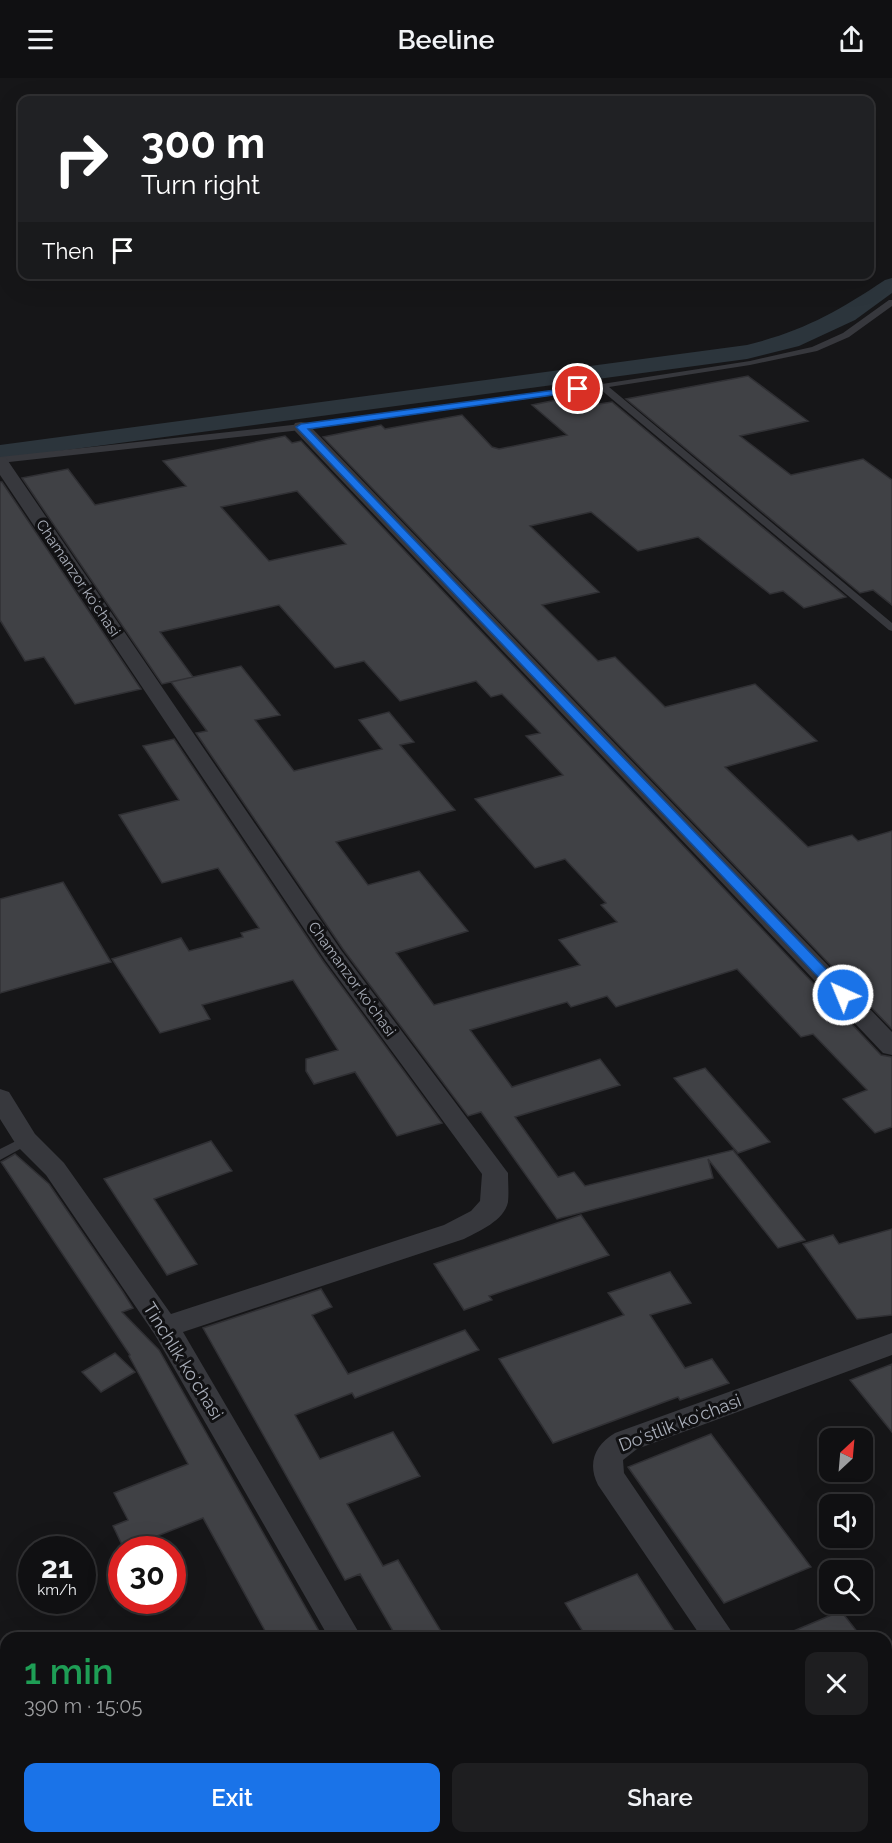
<!DOCTYPE html>
<html lang="en">
<head>
<meta charset="utf-8">
<style>
	body { margin:0; font-family:Raleway,sans-serif; background:#1e1e20; color:#f1f3f6; height:100vh; display:flex; flex-direction:column; font-size:22px; white-space:nowrap }
	* { box-sizing:border-box; margin:0 }
	p { font-size:20px; color:#9c9d9f }
	.icon { flex:none; width:33px; height:33px; fill:none; stroke:currentColor; stroke-width:2; stroke-linecap:round; stroke-linejoin:round }
	.map { position:relative; flex:1; overflow:hidden }
	.drawer { position:absolute; left:0px; top:1554px; width:892px; height:212px; display:flex; flex-direction:column; background:#101012; border-radius:18px 18px 0 0; box-shadow:0 6px 24px #0002,0 0 0 2px #303032 }
	.drawer>* { flex:none }
	.guide { position:absolute; left:18px; top:18px; width:856px; height:183px; border-radius:12px; box-shadow:0 6px 24px #0002,0 0 0 2px #303032; background:#202124; color:#fff; overflow:hidden }
	.needle { width:39px; rotate:26deg }
	.tools { position:absolute; left:819px; top:1350px; display:grid; gap:12px }
	.tools a { display:grid; place-items:center; width:54px; height:54px; border-radius:12px; background:#101012; box-shadow:0 6px 24px #0002,0 0 0 2px #303032; font-size:30px }
	.speed { position:absolute; left:18px; top:1458px; display:flex; gap:12px; font-size:30px; font-weight:700; text-align:center }
	.speed>* { display:grid; place-content:center; width:78px; height:78px; border-radius:50%; background:#101012; box-shadow:0 6px 24px #0002,0 0 0 2px #303032; line-height:1 }
	.speed small { font-size:15px; font-weight:400 }
	.speed .limit { border:9px solid #d22; background:#fff; color:#111 }
	.pin { position:absolute; display:grid; place-items:center; width:51px; height:51px; color:#fff; margin:-26px; border:3px solid #fff; border-radius:50%; box-shadow:0 2px 6px #0007 }
	.me { position:absolute; width:66px; margin:-33px; rotate:316deg; stroke-linejoin:round; filter:drop-shadow(0 0 4px #0008) }
	.turn { display:flex; align-items:center; gap:21px; height:126px; padding:0 24px; font-size:27px }
	.turn .icon { width:78px; height:78px; stroke-width:2.5 }
	.turn b { display:block; font-size:42px; line-height:51px }
	.then { display:flex; align-items:center; height:57px; padding:0 24px; background:#0003; gap:12px; font-size:22px }
	.round { display:grid; place-items:center; flex:none; width:63px; height:63px; border-radius:12px; background:#1e1e20 }
	.headline { display:flex; align-items:center; justify-content:space-between; height:102px; padding:0 24px }
	h1 { font-size:36px; font-weight:600; line-height:45px; color:#1e9e55 }
	.primary-button { display:flex; gap:12px; margin-top:auto; padding:12px 24px }
	.primary-button a { flex:1; height:69px; border-radius:12px; background:#1a73e8; color:#fff; font-size:24px; font-weight:600; line-height:69px; text-align:center }
	.primary-button a+a { background:#1e1e20; color:#f1f3f6 }
	header { display:flex; justify-content:space-between; align-items:center; height:78px; padding:0 24px; background:#101012; font-size:27px; font-weight:600 }
	.map>svg:first-child { display:block }
	.lines { fill:none; stroke-linecap:round; stroke-linejoin:round }
	.canal { fill:#2c353c; fill-rule:evenodd }
	.building { fill:#404145; stroke:#303034; stroke-width:1.5; fill-rule:evenodd }
	.service { fill:#37383d; fill-rule:evenodd }
	.minor { fill:#37383d; fill-rule:evenodd }
	.route { fill:#1a73e8; stroke:#114b97; stroke-width:1.5 }
	.labels { text-anchor:middle; stroke-width:6; stroke-linejoin:round; paint-order:stroke }
	.street-label { font-size:15px; fill:#a8adb8; stroke:#111113 }
	.near-street-label { font-size:18px; fill:#a8adb8; stroke:#111113 }
</style>
</head>
<body>
<header><svg class="icon" aria-label="menu" viewBox="0 0 24 24"><path d="M4 6h16M4 12h16M4 18h16"/></svg>Beeline<svg class="icon" aria-label="share" viewBox="0 0 24 24"><path d="M12 15V3M7 8l5-5 5 5M5 13v7h14v-7"/></svg></header>
<div class="map">
<svg width="892" height="1765" viewBox="0 0 892 1765">
	<rect width="100%" height="100%" fill="#161618"/>
	<g class="lines">
		<path class="canal" d="M 892,200 L 892,215 L 855,242 L 799,268 L 747,281 L 0,381 L 0,367 L 747,267 C 803,253 837,234 885,202 Z"/>
	</g>
	<path class="building" d="M 748,298 L 808,343 L 740,358 L 791,397 L 863,381 L 892,402 L 892,527 L 873,512 L 860,515 L 626,321 Z
		M 586,316 L 599,326 L 612,324 L 846,519 L 804,530 L 783,513 L 770,516 L 698,459 L 638,473 L 591,434 L 530,448 L 599,514 L 542,527 L 598,583 L 615,579 L 665,629 L 755,606 L 817,663 L 725,689 L 808,769 L 852,757 L 858,763 L 892,753 L 892,951 L 323,359 L 381,347 L 385,351 L 462,337 L 492,369 L 499,371 L 567,357 L 532,327 Z
		M 285,358 L 292,365 L 301,363 L 881,977 L 892,979 L 892,1049 L 875,1055 L 843,1021 L 867,1012 L 813,956 L 801,959 L 737,891 L 616,929 L 607,918 L 571,929 L 567,924 L 470,952 L 512,1009 L 600,981 L 620,1007 L 515,1039 L 558,1099 L 574,1094 L 585,1108 L 733,1072 L 805,1162 L 778,1170 L 708,1081 L 713,1100 L 557,1141 L 481,1034 L 468,1038 L 343,871 L 196,655 L 207,653 L 171,604 L 241,588 L 280,637 L 255,642 L 294,693 L 382,671 L 359,642 L 389,634 L 414,664 L 400,667 L 455,732 L 336,764 L 368,807 L 419,793 L 468,853 L 396,875 L 434,927 L 580,887 L 559,862 L 617,844 L 601,827 L 606,825 L 565,781 L 535,790 L 475,721 L 563,697 L 526,658 L 540,655 L 502,616 L 491,619 L 476,603 L 400,623 L 364,583 L 335,590 L 279,527 L 160,554 L 193,599 L 162,606 L 22,400 L 68,391 L 95,427 L 186,408 L 163,383 ZM 297,413 L 346,466 L 269,483 L 221,429 Z
		M 0,404 L 2,404 L 141,611 L 75,626 L 44,579 L 25,583 L 0,542 Z
		M 174,661 L 323,883 L 442,1045 L 397,1058 L 355,994 L 314,1006 L 306,993 L 306,981 L 338,972 L 293,902 L 202,927 L 210,941 L 160,955 L 112,881 L 181,860 L 189,873 L 243,859 L 241,855 L 259,850 L 218,790 L 162,805 L 119,737 L 179,722 L 143,668 Z
		M 63,804 L 111,884 L 0,915 L 0,821 Z
		M 705,990 L 770,1064 L 738,1075 L 674,1000 Z
		M 211,1063 L 232,1093 L 154,1121 L 197,1186 L 167,1197 L 104,1101 Z
		M 15,1076 L 49,1106 L 123,1214 L 133,1230 L 122,1234 L 159,1272 L 323,1560 L 269,1560 L 203,1440 L 124,1471 L 113,1448 L 128,1442 L 114,1415 L 188,1386 L 129,1278 L 130,1277 L 1,1084 Z
		M 581,1137 L 609,1177 L 489,1218 L 492,1222 L 464,1232 L 434,1186 Z
		M 892,1151 L 892,1237 L 857,1241 L 803,1166 L 833,1157 L 839,1166 Z
		M 670,1194 L 691,1225 L 650,1237 L 685,1290 L 712,1281 L 729,1305 L 680,1322 L 678,1319 L 553,1365 L 499,1281 L 624,1237 L 608,1215 Z
		M 321,1211 L 332,1229 L 312,1237 L 348,1296 L 465,1252 L 479,1272 L 355,1320 L 352,1315 L 295,1337 L 320,1381 L 393,1354 L 420,1398 L 347,1426 L 383,1488 L 398,1482 L 445,1560 L 397,1560 L 360,1496 L 345,1502 L 203,1250 Z
		M 115,1275 L 135,1294 L 101,1314 L 82,1294 Z
		M 892,1286 L 892,1354 L 850,1302 Z
		M 711,1356 L 811,1489 L 724,1525 L 628,1389 Z
		M 637,1496 L 679,1560 L 587,1560 L 565,1525 Z
		M 841,1533 L 862,1560 L 777,1560 Z"/>
	<g class="lines">
		<path class="service" d="M 889,222 L 892,222 L 892,228 L 849,259 L 817,273 L 750,287 L 609,309 L 892,545 L 892,553 L 889,552 L 600,311 L 301,352 L 0,385 L 0,379 L 301,346 L 602,306 L 750,283 L 812,269 L 843,255 Z
			M 26,1058 L 31,1059 L 33,1062 L 31,1065 L 0,1082 L 0,1071 Z"/>
		<path class="minor" d="M 301,344 L 307,345 L 892,954 L 892,977 L 883,975 L 295,353 L 293,349 L 295,345 Z
			M 0,379 L 6,380 L 341,872 L 508,1095 C 508,1104 509,1115 508,1124 C 504,1143 479,1153 464,1161 L 183,1254 L 362,1560 L 329,1560 L 155,1257 L 46,1097 L 17,1068 L 0,1041 L 0,1011 L 9,1014 L 35,1056 L 64,1085 L 171,1236 L 444,1147 L 471,1133 L 480,1123 L 482,1096 L 325,882 L 0,397 Z
			M 892,1255 L 892,1277 L 637,1371 L 623,1382 L 624,1395 L 736,1560 L 702,1560 L 598,1407 C 587,1385 595,1367 615,1355 Z
			M 431,1760 L 467,1760 L 470,1765 L 433,1765 Z
			M 839,1760 L 876,1760 L 879,1765 L 841,1765 Z"/>
	</g>
	<path class="route" d="M 578,309 L 582,309 L 582,313 L 308,351 L 848,914 L 850,917 L 848,920 L 838,920 L 296,349 L 301,346 Z"/>
	<g class="labels">
		<g class="street-label">
			<text transform="translate(78 500) rotate(56)" y="5">Chamanzor koʻchasi</text>
			<text transform="translate(352 901) rotate(54)" y="5">Chamanzor koʻchasi</text>
		</g>
		<g class="near-street-label">
			<text transform="translate(183 1283) rotate(58)" y="6">Tinchlik koʻchasi</text>
			<text transform="translate(680 1345) rotate(-21)" y="6">Doʻstlik koʻchasi</text>
		</g>
	</g>
</svg>
<div class="tools">
<a><svg class="needle" viewBox="-14 -14 28 28"><path d="M0-13l5 13h-10z" fill="#e53935"/><path d="M0 13l5-13h-10z" fill="#9c9d9f"/></svg></a>
<a><svg class="icon" aria-label="sound" viewBox="0 0 24 24"><path d="M4 9h4l5-4v14l-5-4H4zM17 9q2 3 0 6"/></svg></a>
<a><svg class="icon" aria-label="search" viewBox="0 0 24 24"><circle cx="10" cy="10" r="6"/><path d="M15 15l6 6"/></svg></a>
</div>
<div class="speed"><div>21<small>km/h</small></div><div class="limit">30</div></div>
<div class="pin" style="left:578px;top:311px;background:#d93025"><svg class="icon" aria-label="arrive" viewBox="0 0 24 24"><path d="M6 21V4h12l-3 4 3 4H6"/></svg></div>
<svg class="me" style="left:843px;top:917px" viewBox="-20 -20 40 40"><circle r="17" fill="#1a73e8" stroke="#fff" stroke-width="3"/><path d="M0-11L8 9 0 5-8 9z" fill="#fff"/></svg>
<div class="guide">
<div class="turn"><svg class="icon" aria-label="right" viewBox="0 0 24 24"><path d="M7 20v-9h11M14 6l5 5-5 5"/></svg><div><b>300 m</b>Turn right</div></div>
<div class="then">Then<svg class="icon" aria-label="arrive" viewBox="0 0 24 24"><path d="M6 21V4h12l-3 4 3 4H6"/></svg></div>
</div>
<section class="drawer">
<div class="headline"><div><h1>1 min</h1><p>390 m · 15:05</p></div><a class="round"><svg class="icon" aria-label="close" viewBox="0 0 24 24"><path d="M6 6l12 12M18 6L6 18"/></svg></a></div>
<div class="primary-button"><a>Exit</a><a>Share</a></div>
</section>
</div>
</body>
</html>
